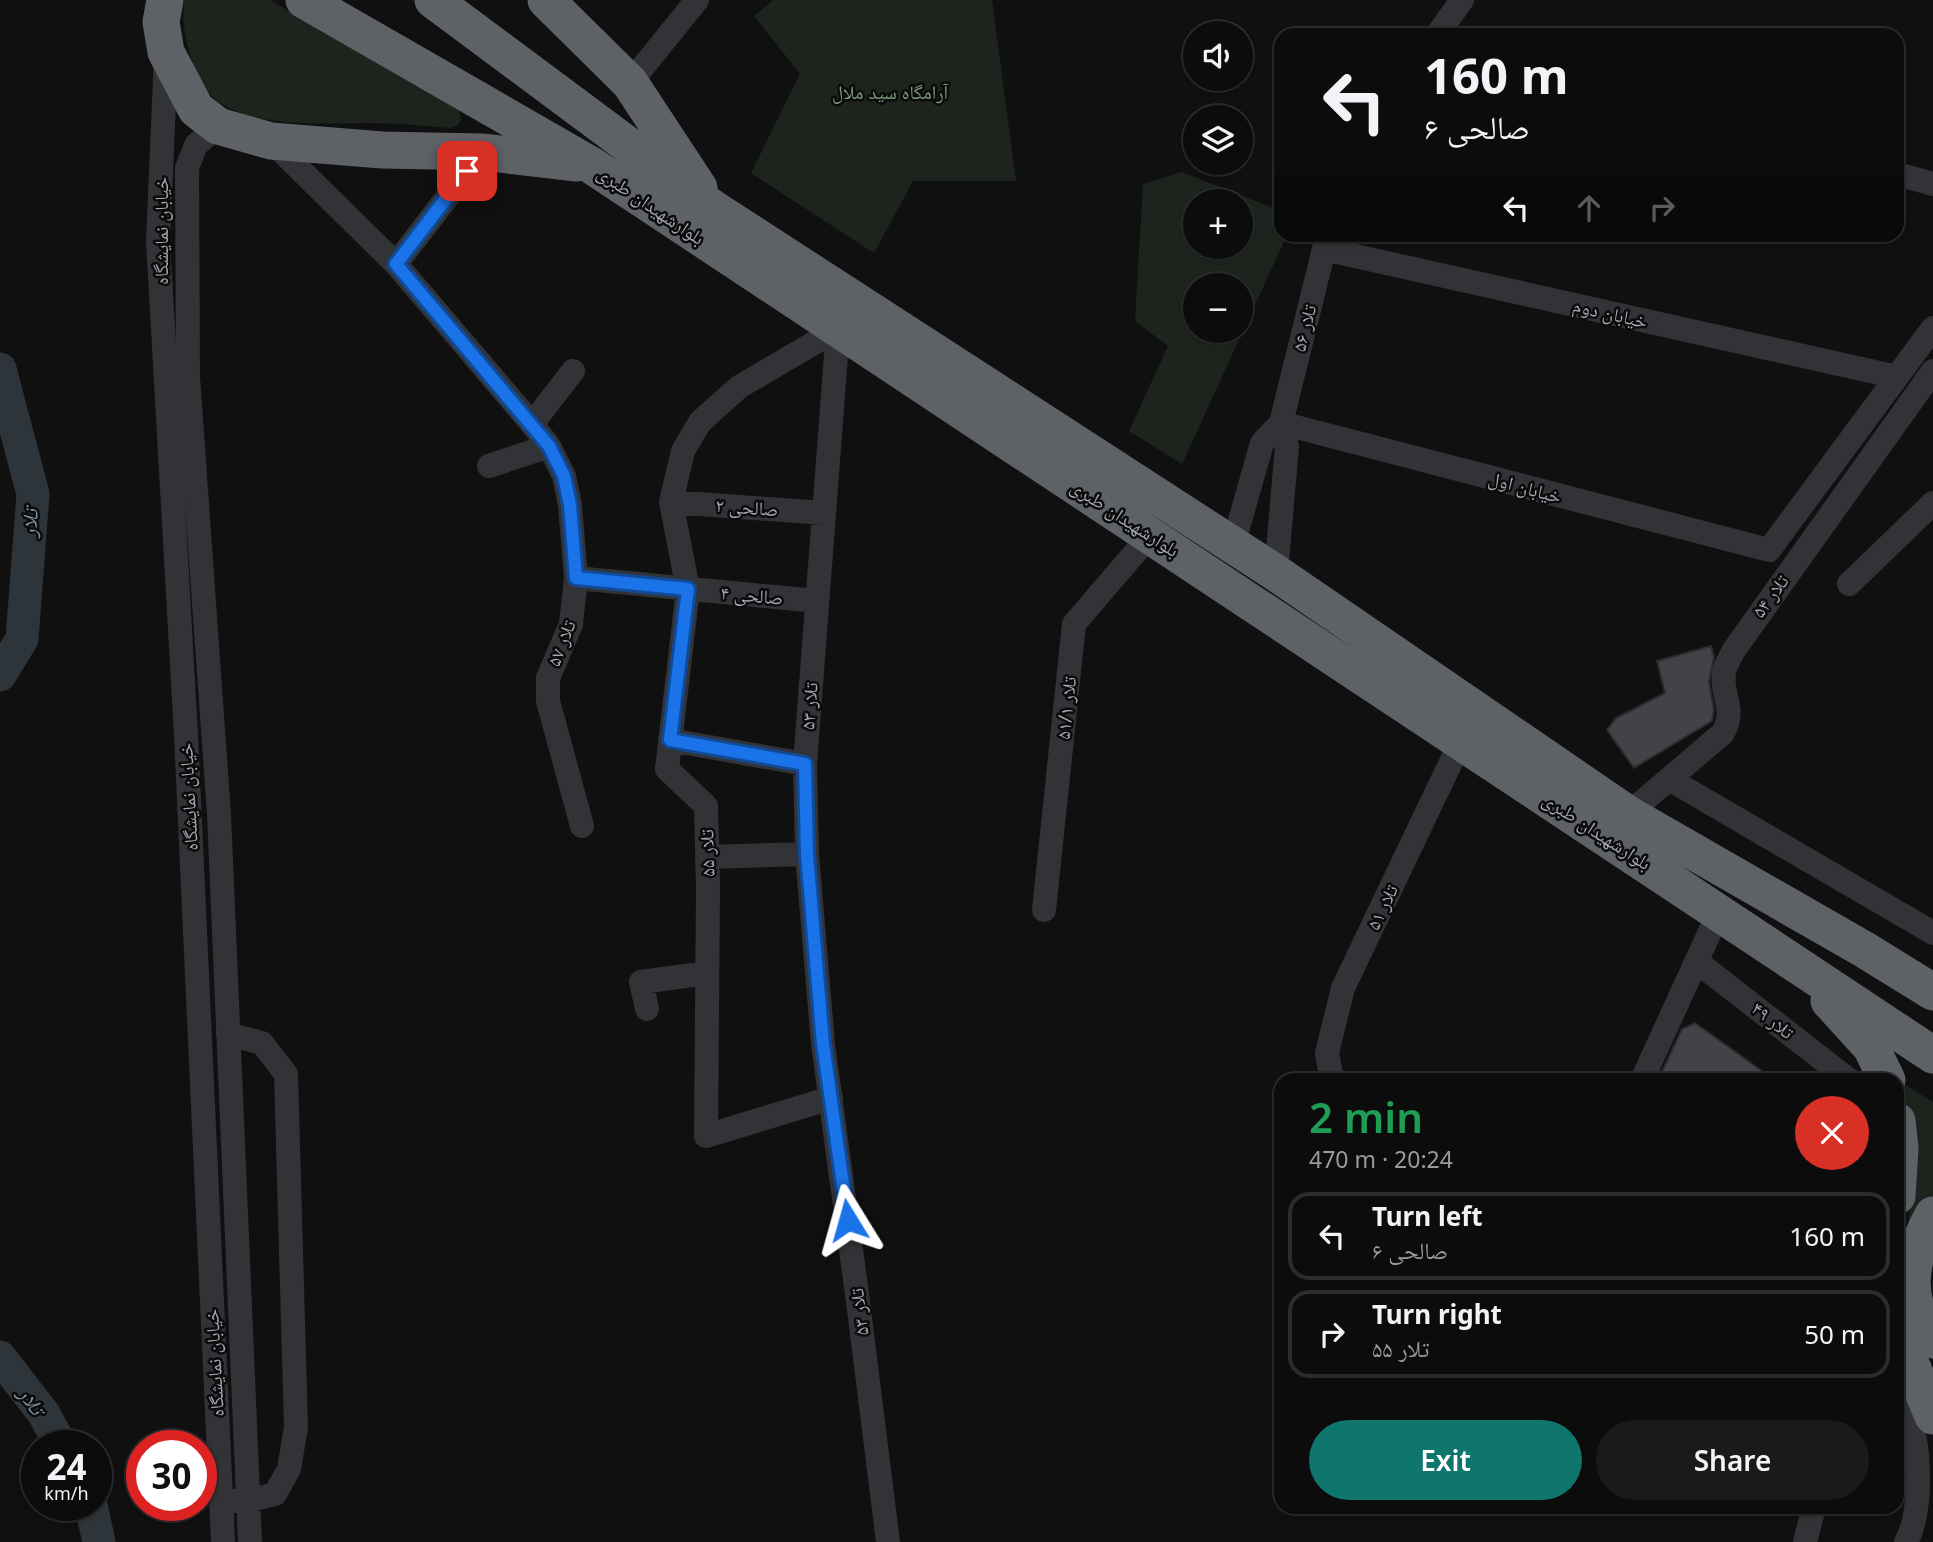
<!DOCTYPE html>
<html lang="en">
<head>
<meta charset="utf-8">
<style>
	body { margin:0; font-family:"Noto Sans","Noto Naskh Arabic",sans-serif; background:#1a1a1b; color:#f1f3f6; height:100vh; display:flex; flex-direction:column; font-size:26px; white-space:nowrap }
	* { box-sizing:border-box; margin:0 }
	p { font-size:23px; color:#9a9b9d }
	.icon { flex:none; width:38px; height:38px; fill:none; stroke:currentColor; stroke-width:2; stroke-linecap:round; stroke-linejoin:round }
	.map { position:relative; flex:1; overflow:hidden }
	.details { position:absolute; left:1274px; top:1073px; width:630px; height:441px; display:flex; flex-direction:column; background:#0c0c0d; border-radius:21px; box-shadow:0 2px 5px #0004,0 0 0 2px #2c2c2e }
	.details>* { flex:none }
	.top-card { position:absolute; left:1274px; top:28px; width:630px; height:214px; border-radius:21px; box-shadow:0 2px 5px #0004,0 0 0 2px #2c2c2e; background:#0c0c0d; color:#f1f3f6; overflow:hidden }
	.controls { position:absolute; left:1183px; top:21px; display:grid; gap:14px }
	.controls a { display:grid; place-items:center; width:70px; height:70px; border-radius:50%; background:#0c0c0d; box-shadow:0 2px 5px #0004,0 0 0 2px #2c2c2e; font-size:35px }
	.speed { position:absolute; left:21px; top:1430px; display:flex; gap:14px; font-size:35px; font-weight:700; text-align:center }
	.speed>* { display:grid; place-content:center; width:91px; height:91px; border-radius:50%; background:#0c0c0d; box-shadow:0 2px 5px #0004,0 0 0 2px #2c2c2e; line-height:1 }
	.speed small { font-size:18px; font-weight:400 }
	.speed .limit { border:10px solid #d22; background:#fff; color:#111 }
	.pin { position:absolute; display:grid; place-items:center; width:60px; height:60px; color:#fff; margin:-30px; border-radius:14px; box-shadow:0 4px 10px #0006 }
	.me { position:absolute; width:77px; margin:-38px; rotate:352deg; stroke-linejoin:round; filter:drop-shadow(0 0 5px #0008) }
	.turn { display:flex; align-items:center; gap:24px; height:147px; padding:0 35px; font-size:32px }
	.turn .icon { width:91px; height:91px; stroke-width:2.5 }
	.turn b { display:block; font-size:49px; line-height:60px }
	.lanes { display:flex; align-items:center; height:66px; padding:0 35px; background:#0003; justify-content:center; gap:35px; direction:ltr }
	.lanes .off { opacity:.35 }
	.round { display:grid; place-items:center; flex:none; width:74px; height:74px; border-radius:37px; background:#1a1a1b }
	.headline { display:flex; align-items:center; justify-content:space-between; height:119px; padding:0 35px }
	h1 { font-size:42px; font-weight:600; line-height:52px; color:#1e9e55 }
	.primary-button { display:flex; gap:14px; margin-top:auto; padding:14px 35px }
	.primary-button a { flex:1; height:80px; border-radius:42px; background:#0f766e; color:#fff; font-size:28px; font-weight:600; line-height:80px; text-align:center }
	.primary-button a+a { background:#1a1a1b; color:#f1f3f6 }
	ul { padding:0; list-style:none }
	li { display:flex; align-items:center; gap:21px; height:88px; margin:0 14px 10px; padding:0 21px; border:4px solid #2c2c2e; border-radius:21px }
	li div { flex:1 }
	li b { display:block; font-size:26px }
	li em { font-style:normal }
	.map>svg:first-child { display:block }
	.green { fill:#1d241e; fill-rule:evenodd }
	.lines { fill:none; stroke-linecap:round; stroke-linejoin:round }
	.river { stroke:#2e353a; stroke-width:33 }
	.building { fill:#424346; stroke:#2b2b2d; stroke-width:2 }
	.minor { stroke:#323336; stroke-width:24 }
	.highway { stroke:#5e6166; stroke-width:37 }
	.route-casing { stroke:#114b97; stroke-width:18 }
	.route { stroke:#1a73e8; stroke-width:12 }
	.labels { text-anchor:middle; stroke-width:5; stroke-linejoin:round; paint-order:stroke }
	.park-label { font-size:19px; fill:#7c997d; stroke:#0b0b0c }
	.street-label { font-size:19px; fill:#a3a8b0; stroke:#0b0b0c }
	.water-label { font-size:21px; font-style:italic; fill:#7e96a8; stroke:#0b0b0c }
</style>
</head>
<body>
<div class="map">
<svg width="1933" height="1542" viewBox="0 0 1933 1542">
	<rect width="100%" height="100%" fill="#101011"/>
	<path class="green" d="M 184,0 L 270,0 L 459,110 L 461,118 L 458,125 L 451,128 C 425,126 398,123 371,123 C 326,123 246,130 211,95 C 203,87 197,74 193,63 C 185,42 182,22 184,0 Z
		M 773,0 L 992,0 L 1016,181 L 913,181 L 874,253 L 751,173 L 800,74 L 754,16 Z
		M 1182,172 L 1281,211 L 1281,234 L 1287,235 L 1182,464 L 1129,431 L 1168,346 L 1135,321 L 1143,184 ZM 1241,201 L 1241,247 L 1195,247 L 1195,201 ZM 1241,285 L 1241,331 L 1195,331 L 1195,285 Z
		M 1899,1081 L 1933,1102 L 1933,1200 L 1906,1250 C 1911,1204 1914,1158 1904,1113 C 1902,1102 1895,1091 1899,1081 Z"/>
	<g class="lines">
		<path class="river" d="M 0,369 L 33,494 L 22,639 L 0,675
			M 0,1357 L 44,1414 L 61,1446
			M 91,1505 L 99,1542"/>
	</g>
	<path class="building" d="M 1711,646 L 1714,657 L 1709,681 L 1714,710 L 1712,721 L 1634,768 L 1607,730 L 1616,718 L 1665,693 L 1657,661 Z
		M 1695,1023 L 1747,1060 L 1774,1080 L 1658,1080 L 1682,1029 Z"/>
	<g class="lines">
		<path class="minor" d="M 1437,35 L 1462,0
			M 166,56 L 158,241 L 186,735 L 223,1542
			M 630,83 L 697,0
			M 218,126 L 196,145 L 187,168 L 188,377 L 219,814 L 250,1542
			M 271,141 L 396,264 L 532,424 L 549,446 L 564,476 L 570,505 L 576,578 L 571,624 L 548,678 L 548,701 L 582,826
			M 1897,174 L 1933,184
			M 1324,249 L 1897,377
			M 396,264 L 482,152
			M 838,329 L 805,764 L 807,854 L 823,1044 L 857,1294 L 888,1542
			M 1281,423 L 1769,550 L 1933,328
			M 532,424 L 573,371
			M 489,466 L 549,446
			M 671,502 L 824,513
			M 1233,545 L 1262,443 L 1281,423
			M 1276,573 L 1287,446 L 1281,423 L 1324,249 L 1331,235
			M 576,578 L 817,601
			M 1849,584 L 1933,503
			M 670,740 L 805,764
			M 1669,779 L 1933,933
			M 1628,814 L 1723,733 C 1737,708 1720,695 1724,671 C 1726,664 1731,656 1734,650 L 1933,371
			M 707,857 L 807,854
			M 1044,910 L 1074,624 L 1151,534
			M 1696,961 L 1849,1080
			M 647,1009 L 641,982 L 707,973
			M 228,1034 L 262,1043 L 286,1074 L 296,1427 L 289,1469 L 275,1494 L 248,1501 L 232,1501
			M 1332,1080 L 1327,1053 L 1343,988 L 1461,741
			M 1642,1080 L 1719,912
			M 831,1098 L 706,1136 L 708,888 L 706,806 L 667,769 L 688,589 L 671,502 L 683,451 L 700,422 L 739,387 L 838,329
			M 1897,1388 C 1904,1404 1912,1423 1915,1440 C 1920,1469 1920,1517 1906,1542
			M 1805,1542 L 1814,1507"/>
		<path class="highway" d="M 165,0 L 161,22 L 166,52 L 196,109 L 218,126 L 271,141 L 382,150 L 482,152 L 577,163
			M 304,0 L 591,165 L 1933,1055
			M 433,0 L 714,209 L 1276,573 L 1628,814 L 1865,950 L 1933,992
			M 546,0 L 630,83 L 699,188
			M 1829,1001 L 1871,1047 L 1887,1080
			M 1897,1121 L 1900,1148 L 1897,1196
			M 1933,1215 C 1910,1257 1901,1298 1933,1340
			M 1897,1331 L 1933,1416"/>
	</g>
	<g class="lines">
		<defs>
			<path id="route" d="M 467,171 L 396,264 L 549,446 L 564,476 L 570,505 L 576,578 L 688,589 L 670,740 L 805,764 L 807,854 L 823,1044 L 848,1220"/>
		</defs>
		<use href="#route" class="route-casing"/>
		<use href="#route" class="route"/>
	</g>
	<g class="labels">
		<g class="park-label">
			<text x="890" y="99">آرامگاه سید ملال</text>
		</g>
		<g class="street-label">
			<text transform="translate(651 205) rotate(34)" y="7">بلوارشهیدان طبری</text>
			<text transform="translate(161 231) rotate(-90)" y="7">خیابان نمایشگاه</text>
			<text transform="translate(1610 313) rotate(13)" y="7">خیابان دوم</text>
			<text transform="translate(1304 328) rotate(-76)" y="7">تلار ۵۶</text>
			<text transform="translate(1525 487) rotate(15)" y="7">خیابان اول</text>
			<text transform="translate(747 507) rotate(4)" y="7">صالحی ۲</text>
			<text transform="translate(1125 518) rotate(33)" y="7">بلوارشهیدان طبری</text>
			<text transform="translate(752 595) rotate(5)" y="7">صالحی ۴</text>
			<text transform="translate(1770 596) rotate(-54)" y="7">تلار ۵۴</text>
			<text transform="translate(561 643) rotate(-69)" y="7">تلار ۵۷</text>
			<text transform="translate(809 706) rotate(-86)" y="7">تلار ۵۳</text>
			<text transform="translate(1066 708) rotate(-84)" y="7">تلار ۵۱/۱</text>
			<text transform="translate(188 797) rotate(-93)" y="7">خیابان نمایشگاه</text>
			<text transform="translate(1597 831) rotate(33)" y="7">بلوارشهیدان طبری</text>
			<text transform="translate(707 853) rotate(-92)" y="7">تلار ۵۵</text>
			<text transform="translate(1382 907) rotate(-64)" y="7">تلار ۵۱</text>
			<text transform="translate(1773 1020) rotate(38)" y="7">تلار ۴۹</text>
			<text transform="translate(859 1312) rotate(-97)" y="7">تلار ۵۳</text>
			<text transform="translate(214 1363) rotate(-93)" y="7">خیابان نمایشگاه</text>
		</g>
		<g class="water-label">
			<text transform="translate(30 523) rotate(-86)" y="7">تلار</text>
			<text transform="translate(31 1401) rotate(55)" y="7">تلار</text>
		</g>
	</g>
</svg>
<div class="controls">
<a><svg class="icon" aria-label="sound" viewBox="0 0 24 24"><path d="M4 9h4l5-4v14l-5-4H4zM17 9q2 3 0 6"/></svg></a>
<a><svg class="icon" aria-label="layers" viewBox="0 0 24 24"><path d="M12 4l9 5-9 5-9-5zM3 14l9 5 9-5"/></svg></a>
<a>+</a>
<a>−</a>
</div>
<div class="speed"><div>24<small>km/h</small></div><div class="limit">30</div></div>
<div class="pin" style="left:467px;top:171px;background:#d93025"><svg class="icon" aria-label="arrive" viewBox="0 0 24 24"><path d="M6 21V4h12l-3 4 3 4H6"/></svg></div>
<svg class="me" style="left:848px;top:1220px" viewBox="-20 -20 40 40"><path d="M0-17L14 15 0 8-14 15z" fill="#1a73e8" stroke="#fff" stroke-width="4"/></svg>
<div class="top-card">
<div class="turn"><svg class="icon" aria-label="left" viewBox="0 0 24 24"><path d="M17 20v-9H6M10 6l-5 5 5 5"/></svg><div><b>160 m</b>صالحی ۶</div></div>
<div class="lanes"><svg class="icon" aria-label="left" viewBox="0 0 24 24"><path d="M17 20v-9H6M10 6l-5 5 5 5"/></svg><svg class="icon off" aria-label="ahead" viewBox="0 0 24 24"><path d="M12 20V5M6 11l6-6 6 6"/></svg><svg class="icon off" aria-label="right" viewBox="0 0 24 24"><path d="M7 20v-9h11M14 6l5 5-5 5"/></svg></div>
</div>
<section class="details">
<div class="headline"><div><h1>2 min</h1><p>470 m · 20:24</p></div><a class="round" style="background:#d93025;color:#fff"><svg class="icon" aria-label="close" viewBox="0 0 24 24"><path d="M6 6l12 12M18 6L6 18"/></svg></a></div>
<ul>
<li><svg class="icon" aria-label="left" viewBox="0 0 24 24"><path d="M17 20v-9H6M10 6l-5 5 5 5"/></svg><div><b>Turn left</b><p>صالحی ۶</p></div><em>160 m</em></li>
<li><svg class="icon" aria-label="right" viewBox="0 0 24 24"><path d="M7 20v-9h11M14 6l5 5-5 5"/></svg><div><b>Turn right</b><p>تلار ۵۵</p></div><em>50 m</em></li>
</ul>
<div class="primary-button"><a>Exit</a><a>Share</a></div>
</section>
</div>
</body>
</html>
